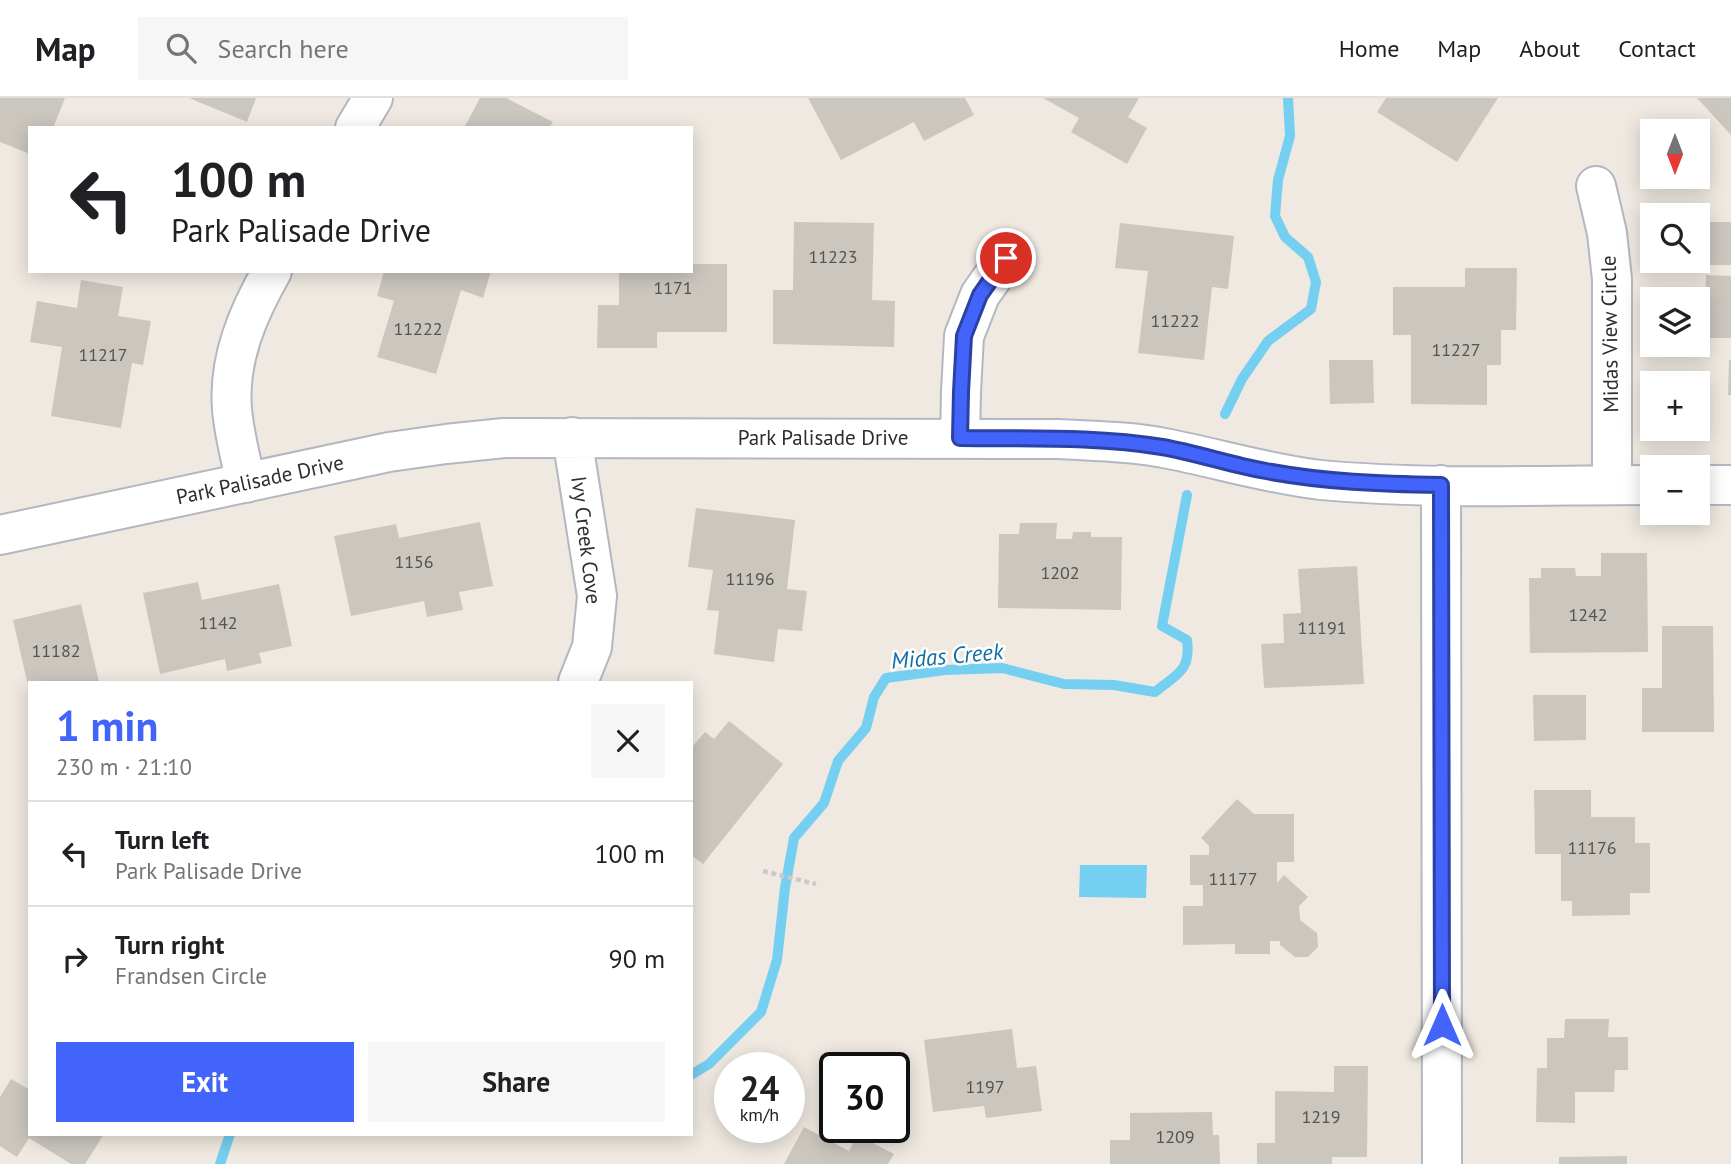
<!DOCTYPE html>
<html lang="en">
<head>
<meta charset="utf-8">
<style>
	body { margin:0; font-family:"PT Sans",sans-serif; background:#f6f6f6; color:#202124; height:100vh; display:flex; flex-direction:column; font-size:26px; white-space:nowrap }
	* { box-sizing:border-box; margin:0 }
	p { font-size:23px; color:#757577 }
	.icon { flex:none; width:38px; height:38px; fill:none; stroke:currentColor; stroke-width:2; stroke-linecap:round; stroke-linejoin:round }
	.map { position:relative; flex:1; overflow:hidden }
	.sheet { position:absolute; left:28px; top:583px; width:665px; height:455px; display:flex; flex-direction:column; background:#fff; border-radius:0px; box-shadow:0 4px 18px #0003 }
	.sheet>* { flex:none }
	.banner { position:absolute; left:28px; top:28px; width:665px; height:147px; border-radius:0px; box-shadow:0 4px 18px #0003; background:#fff; color:#202124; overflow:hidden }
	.needle { width:46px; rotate:180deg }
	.controls { position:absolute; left:1640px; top:21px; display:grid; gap:14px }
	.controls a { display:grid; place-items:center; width:70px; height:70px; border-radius:0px; background:#fff; box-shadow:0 4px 18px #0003; font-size:35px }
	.speed { position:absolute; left:714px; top:954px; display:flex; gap:14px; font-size:35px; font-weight:700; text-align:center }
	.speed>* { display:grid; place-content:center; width:91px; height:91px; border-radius:50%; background:#fff; box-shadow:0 4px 18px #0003; line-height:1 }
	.speed small { font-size:18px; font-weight:400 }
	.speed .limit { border:4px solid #111; border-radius:10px; background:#fff; color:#111 }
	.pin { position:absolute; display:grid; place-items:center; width:60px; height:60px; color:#fff; margin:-30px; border:4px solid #fff; border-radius:50%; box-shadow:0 2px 7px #0007 }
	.me { position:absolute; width:77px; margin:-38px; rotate:0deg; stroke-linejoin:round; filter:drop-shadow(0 0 5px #0008) }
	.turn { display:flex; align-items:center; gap:24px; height:147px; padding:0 28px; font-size:32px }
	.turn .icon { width:91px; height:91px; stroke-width:2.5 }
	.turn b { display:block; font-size:49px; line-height:60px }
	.round { display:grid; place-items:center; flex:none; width:74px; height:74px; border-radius:0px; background:#f6f6f6 }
	.summary { display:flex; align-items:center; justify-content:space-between; height:119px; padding:0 28px }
	h1 { font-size:42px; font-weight:700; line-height:52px; color:#4264fb }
	.button { display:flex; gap:14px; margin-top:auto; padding:14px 28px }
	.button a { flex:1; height:80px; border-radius:0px; background:#4264fb; color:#fff; font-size:28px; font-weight:700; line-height:80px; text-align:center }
	.button a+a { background:#f6f6f6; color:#202124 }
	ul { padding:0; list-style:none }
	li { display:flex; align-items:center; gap:21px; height:105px; padding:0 28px; border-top:2px solid #e0e0e0 }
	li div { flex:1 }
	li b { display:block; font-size:26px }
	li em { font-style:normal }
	header { display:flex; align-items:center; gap:42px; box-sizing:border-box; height:98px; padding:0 35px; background:#fff; border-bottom:2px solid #e0e0e0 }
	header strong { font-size:33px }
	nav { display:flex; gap:38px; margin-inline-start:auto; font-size:24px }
	.search { width:490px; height:63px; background:#f6f6f6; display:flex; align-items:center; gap:18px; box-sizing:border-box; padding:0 24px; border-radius:0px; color:#757577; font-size:26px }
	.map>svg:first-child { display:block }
	.water { fill:#75cff0 }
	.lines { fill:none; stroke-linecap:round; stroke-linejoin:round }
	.stream { stroke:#75cff0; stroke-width:10 }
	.building { fill:#cbc7bf }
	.minor-casing { stroke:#b4b7c1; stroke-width:42 }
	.path { stroke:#c9c9c9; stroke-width:4.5; stroke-dasharray:5 3.5; stroke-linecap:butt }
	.minor { stroke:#fff; stroke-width:38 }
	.route-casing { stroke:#2b41a3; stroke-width:18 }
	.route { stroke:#4264fb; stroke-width:12 }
	.labels { text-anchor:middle; stroke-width:5; stroke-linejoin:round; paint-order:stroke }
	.number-label { font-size:18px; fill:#555452 }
	.street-label { font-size:21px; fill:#2e2e2e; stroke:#fff }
	.water-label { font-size:23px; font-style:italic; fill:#0d6fa3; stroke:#fff }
</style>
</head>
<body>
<header>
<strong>Map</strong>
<div class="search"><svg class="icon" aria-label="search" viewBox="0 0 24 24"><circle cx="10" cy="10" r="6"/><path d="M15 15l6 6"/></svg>Search here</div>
<nav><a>Home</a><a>Map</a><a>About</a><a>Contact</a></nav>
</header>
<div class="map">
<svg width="1731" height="1066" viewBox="0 0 1731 1066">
	<rect width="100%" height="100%" fill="#efe9e1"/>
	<path class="water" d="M 1080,767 L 1147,767 L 1146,800 L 1079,799 Z"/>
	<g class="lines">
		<path class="stream" d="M 1225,316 L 1242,281 L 1268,243 L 1311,211 L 1316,184 L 1308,159 L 1285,139 L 1275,118 L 1278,82 L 1290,38 L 1288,0
			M 691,977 L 709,966 L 761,914 L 777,862 L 785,790 L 794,740 L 824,705 L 838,663 L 866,630 L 874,599 L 886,580 L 945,572 L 1002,570 L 1064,586 L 1114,587 L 1155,594 C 1177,576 1191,573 1187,542 L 1162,528 L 1187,397
			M 220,1066 L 230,1036"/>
	</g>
	<path class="building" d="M 0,0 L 65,0 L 53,30 L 30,30 L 30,56 L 0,44 Z
		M 189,0 L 256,0 L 247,24 Z
		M 480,0 L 506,0 L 553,24 L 549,30 L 464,30 Z
		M 808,0 L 965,0 L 974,17 L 924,43 L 914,24 L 841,62 Z
		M 1043,0 L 1139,0 L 1128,19 L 1147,30 L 1127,66 L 1071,34 L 1079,20 Z
		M 1386,0 L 1498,0 L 1457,64 L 1377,14 Z
		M 1697,0 L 1731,0 L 1731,37 Z
		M 794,124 L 874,125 L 872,202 L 895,203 L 894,249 L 773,246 L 773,192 L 793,192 Z
		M 1707,124 L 1731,124 L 1731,167 L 1707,167 Z
		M 1120,125 L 1234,138 L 1228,191 L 1212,189 L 1204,262 L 1138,255 L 1148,173 L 1115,170 Z
		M 691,166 L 727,166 L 727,234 L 657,234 L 657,250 L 597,250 L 598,207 L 619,207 L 619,173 L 691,173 Z
		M 1465,170 L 1517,170 L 1516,232 L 1501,232 L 1501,267 L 1487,267 L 1487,307 L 1411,306 L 1411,237 L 1393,237 L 1393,189 L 1465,189 Z
		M 384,173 L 491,173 L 483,200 L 461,192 L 436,276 L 377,259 L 394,203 L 377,198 Z
		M 1706,177 L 1731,178 L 1731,240 L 1704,240 Z
		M 81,182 L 123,189 L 118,218 L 151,223 L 143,267 L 132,265 L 121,330 L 51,318 L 62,249 L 30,244 L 37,203 L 77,210 Z
		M 1329,262 L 1373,262 L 1374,305 L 1330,306 Z
		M 1729,262 L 1731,262 L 1731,297 L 1728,297 Z
		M 696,410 L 795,422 L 787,491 L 807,493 L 802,533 L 778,531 L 774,564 L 714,556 L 719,513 L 707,512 L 713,472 L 688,469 Z
		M 480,424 L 493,488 L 459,494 L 463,512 L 427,519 L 424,503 L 351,518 L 334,438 L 396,426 L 399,440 Z
		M 1020,425 L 1057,425 L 1056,441 L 1072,441 L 1073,434 L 1091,434 L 1091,439 L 1122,439 L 1121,512 L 998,510 L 999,436 L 1019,436 Z
		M 1601,455 L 1647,455 L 1648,554 L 1530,555 L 1529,480 L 1541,480 L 1541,470 L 1575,470 L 1576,478 L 1601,478 Z
		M 1357,468 L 1364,586 L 1264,590 L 1261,546 L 1284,545 L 1283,516 L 1301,515 L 1298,471 Z
		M 198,484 L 202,502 L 279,486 L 292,548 L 259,555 L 262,565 L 227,573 L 225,561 L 160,576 L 143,495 Z
		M 81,506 L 99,584 L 30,584 L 29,592 L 13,522 Z
		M 1662,528 L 1713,528 L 1714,634 L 1642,634 L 1642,590 L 1662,590 Z
		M 1533,597 L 1586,597 L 1586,642 L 1534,643 Z
		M 729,623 L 783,666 L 703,766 L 691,757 L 691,650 L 705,634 L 714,641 Z
		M 1534,692 L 1591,692 L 1591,719 L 1635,719 L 1635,745 L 1650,745 L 1650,795 L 1630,795 L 1630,817 L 1572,818 L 1572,803 L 1561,803 L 1561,756 L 1535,756 Z
		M 1237,701 L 1254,716 L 1294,716 L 1294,764 L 1277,764 L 1277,785 L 1284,777 L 1308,799 L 1299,808 L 1300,822 L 1317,835 L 1318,849 L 1308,859 L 1295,859 L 1280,847 L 1280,843 L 1270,843 L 1270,856 L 1235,856 L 1235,846 L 1183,847 L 1183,808 L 1203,808 L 1203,787 L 1190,787 L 1190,757 L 1209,757 L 1209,748 L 1201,740 Z
		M 1565,921 L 1609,921 L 1608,939 L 1628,939 L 1628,972 L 1615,972 L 1614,994 L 1575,994 L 1575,1025 L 1536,1024 L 1537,970 L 1547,970 L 1547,940 L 1564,940 Z
		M 1012,931 L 1017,970 L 1036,968 L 1042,1013 L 986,1020 L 984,1008 L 933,1014 L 924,942 Z
		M 1334,968 L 1368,968 L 1367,1059 L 1332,1059 L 1332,1066 L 1257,1066 L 1257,1045 L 1275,1045 L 1275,993 L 1334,994 Z
		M 11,981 L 30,992 L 30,1036 L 104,1036 L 85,1066 L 71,1066 L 29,1040 L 17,1059 L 0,1048 L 0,999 Z
		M 1212,1014 L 1213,1037 L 1219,1037 L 1220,1066 L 1110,1066 L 1110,1042 L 1130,1042 L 1130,1015 Z
		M 804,1029 L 849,1053 L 857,1037 L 894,1056 L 888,1066 L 784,1066 Z
		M 1627,1058 L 1627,1066 L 1559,1066 L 1559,1059 Z"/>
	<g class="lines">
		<defs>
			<path id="minor" d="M 355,30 L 373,0
				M 1596,88 L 1607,135 L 1612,181 L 1612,387
				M 572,339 L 597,498 L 592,549 L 578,584
				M 960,340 L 961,294 L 964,238 L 980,197 L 1006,160
				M 246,385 C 241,361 234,336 232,311 C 228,261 248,215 272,173
				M 1441,387 L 1442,1066
				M 1698,387 L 1731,387
				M 0,437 L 389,354 L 446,346 L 504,340 L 1058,341 C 1093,343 1129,343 1164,350 C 1217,360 1268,376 1321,382 C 1431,392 1542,387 1652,387"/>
		</defs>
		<use href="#minor" class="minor-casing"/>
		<path class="path" d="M 763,773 L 816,786"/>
		<use href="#minor" class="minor"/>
	</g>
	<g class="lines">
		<defs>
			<path id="route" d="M 1006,160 L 980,197 L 964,238 L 961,294 L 960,340 C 1027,341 1096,338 1162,349 C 1197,355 1231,367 1266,373 C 1324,384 1382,386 1441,387 L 1442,927"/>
		</defs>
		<use href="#route" class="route-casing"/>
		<use href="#route" class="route"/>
	</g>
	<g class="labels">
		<g class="number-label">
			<text x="833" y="165">11223</text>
			<text x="673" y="196">1171</text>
			<text x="1175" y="229">11222</text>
			<text x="418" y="237">11222</text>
			<text x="1456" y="258">11227</text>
			<text x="103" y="263">11217</text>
			<text x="414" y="470">1156</text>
			<text x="1060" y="481">1202</text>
			<text x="750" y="487">11196</text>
			<text x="1588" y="523">1242</text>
			<text x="218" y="531">1142</text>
			<text x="1322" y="536">11191</text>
			<text x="56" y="559">11182</text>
			<text x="1592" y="756">11176</text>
			<text x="1233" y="787">11177</text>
			<text x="985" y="995">1197</text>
			<text x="1321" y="1025">1219</text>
			<text x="1175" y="1045">1209</text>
		</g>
		<g class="street-label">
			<text transform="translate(1610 236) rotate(-91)" y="7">Midas View Circle</text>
			<text x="823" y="347">Park Palisade Drive</text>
			<text transform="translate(260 382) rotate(-12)" y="7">Park Palisade Drive</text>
			<text transform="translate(586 442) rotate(83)" y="7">Ivy Creek Cove</text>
		</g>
		<g class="water-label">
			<text transform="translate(947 558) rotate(-5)" y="8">Midas Creek</text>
		</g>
	</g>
</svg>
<div class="controls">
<a><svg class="needle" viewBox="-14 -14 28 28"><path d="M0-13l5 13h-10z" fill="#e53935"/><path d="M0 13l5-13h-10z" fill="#757577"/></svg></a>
<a><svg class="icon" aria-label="search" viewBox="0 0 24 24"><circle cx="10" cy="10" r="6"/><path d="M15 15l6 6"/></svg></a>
<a><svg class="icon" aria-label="layers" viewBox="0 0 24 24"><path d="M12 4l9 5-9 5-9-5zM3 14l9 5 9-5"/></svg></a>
<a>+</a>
<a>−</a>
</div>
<div class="speed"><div>24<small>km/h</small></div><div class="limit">30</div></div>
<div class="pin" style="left:1006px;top:160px;background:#d93025"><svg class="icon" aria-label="arrive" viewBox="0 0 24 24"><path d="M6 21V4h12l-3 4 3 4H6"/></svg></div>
<svg class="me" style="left:1442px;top:927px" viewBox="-20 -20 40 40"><path d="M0-17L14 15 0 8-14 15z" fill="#4264fb" stroke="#fff" stroke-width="4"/></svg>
<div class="banner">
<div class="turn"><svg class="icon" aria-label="left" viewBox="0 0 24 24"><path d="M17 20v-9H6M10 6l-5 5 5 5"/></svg><div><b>100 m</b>Park Palisade Drive</div></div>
</div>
<section class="sheet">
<div class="summary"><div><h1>1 min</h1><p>230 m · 21:10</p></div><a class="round"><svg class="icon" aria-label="close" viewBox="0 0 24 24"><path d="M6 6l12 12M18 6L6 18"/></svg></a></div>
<ul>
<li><svg class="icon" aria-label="left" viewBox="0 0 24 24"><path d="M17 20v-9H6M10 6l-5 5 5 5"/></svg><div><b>Turn left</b><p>Park Palisade Drive</p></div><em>100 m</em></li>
<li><svg class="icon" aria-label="right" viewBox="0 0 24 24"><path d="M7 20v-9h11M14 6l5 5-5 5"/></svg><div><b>Turn right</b><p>Frandsen Circle</p></div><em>90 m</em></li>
</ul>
<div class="button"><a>Exit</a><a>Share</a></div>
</section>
</div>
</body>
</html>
